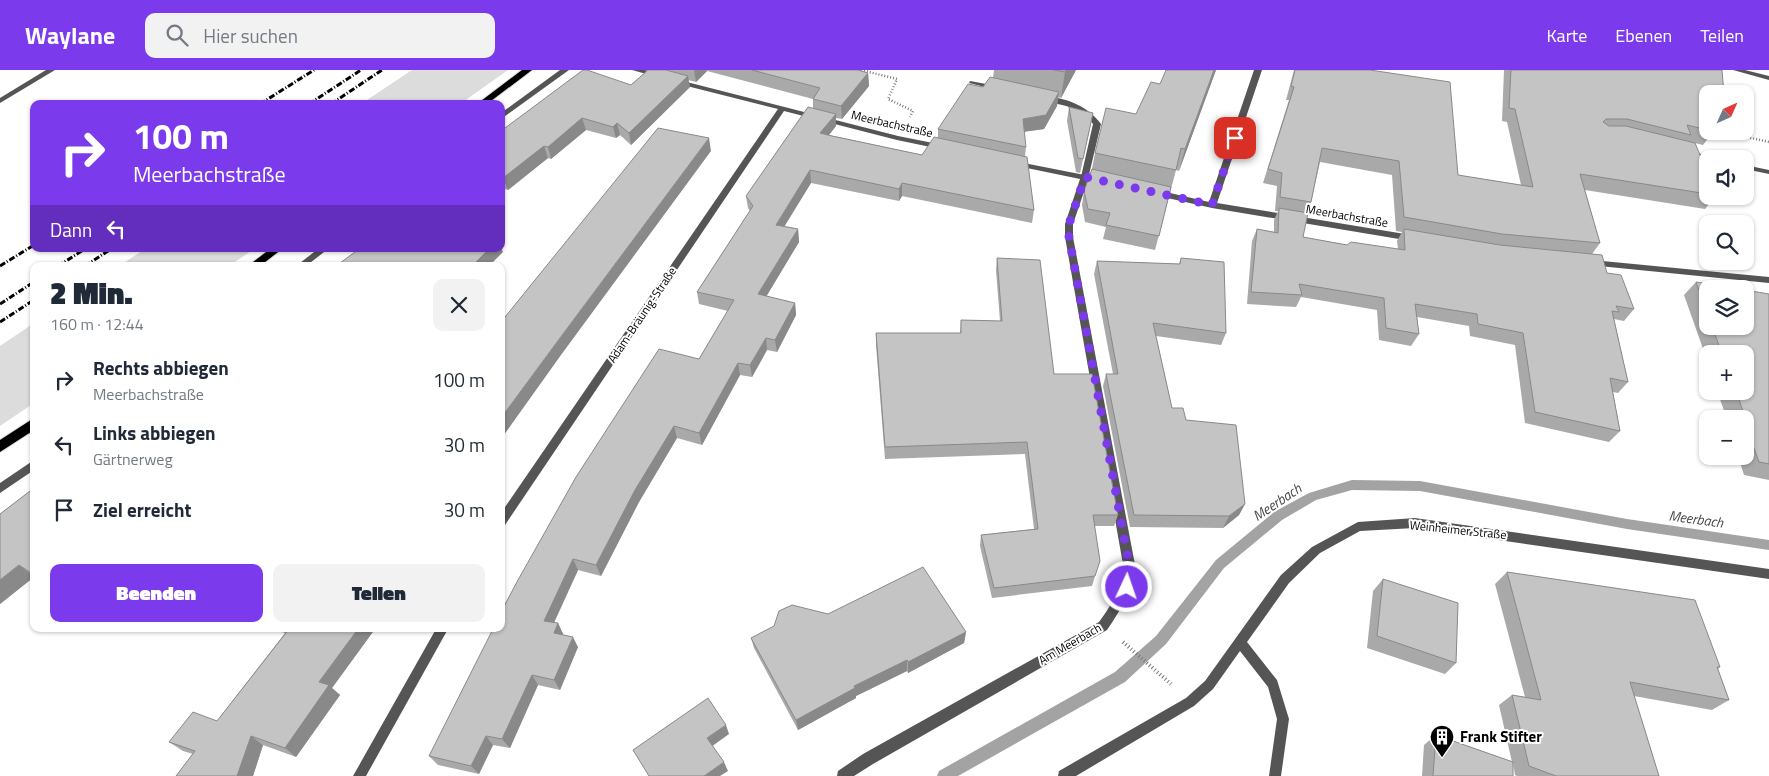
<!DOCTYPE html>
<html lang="de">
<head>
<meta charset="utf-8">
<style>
	body { margin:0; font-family:"Titillium Web",sans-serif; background:#f2f2f3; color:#1f2937; height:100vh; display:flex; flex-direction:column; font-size:19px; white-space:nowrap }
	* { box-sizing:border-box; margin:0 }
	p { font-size:16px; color:#747a83 }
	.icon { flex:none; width:28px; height:28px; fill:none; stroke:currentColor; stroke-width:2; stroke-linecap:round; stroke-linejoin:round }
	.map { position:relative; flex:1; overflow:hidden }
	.drawer { position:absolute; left:30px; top:192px; width:475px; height:370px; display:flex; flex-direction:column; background:#fff; border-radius:10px; box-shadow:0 1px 4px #0004 }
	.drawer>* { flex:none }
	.top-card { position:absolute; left:30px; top:30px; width:475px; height:152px; border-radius:10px; box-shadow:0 1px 4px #0004; background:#7c3aed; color:#fff; overflow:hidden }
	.needle { width:32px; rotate:45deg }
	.tools { position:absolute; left:1699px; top:15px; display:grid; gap:10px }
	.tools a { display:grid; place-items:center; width:55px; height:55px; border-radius:10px; background:#fff; box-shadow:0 1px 4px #0004; font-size:25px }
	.pin { position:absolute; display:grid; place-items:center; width:42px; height:42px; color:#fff; margin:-21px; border-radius:10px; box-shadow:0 2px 8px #0006 }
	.me { position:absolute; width:55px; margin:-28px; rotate:3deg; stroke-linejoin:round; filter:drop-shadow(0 0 4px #0008) }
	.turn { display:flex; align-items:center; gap:18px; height:105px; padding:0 20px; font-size:22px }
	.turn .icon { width:65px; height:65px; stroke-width:2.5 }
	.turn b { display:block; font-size:35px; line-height:42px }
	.then { display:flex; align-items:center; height:48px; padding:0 20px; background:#0003; gap:10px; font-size:19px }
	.round { display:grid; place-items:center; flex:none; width:52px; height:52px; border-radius:10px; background:#f2f2f3 }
	.summary { display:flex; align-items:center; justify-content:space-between; height:85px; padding:0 20px }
	h1 { font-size:30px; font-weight:800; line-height:38px }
	.cta { display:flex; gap:10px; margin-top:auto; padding:10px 20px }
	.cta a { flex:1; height:58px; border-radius:10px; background:#7c3aed; color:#fff; font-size:20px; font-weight:800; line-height:58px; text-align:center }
	.cta a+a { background:#f2f2f3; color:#1f2937 }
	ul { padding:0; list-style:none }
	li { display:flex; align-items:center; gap:15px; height:65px; padding:0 20px }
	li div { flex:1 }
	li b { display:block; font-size:19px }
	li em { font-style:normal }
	header { display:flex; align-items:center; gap:30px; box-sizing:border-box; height:70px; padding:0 25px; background:#7c3aed; color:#fff }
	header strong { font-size:24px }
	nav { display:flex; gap:28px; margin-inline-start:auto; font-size:18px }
	.search { width:350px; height:45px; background:#f2f2f3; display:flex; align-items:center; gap:12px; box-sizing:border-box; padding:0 18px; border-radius:10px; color:#747a83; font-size:19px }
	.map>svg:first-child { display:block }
	.green { fill:#dcdcdc }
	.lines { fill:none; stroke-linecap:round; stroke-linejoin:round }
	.stream { fill:#a3a3a3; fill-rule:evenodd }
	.primary-casing { stroke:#dbdbdb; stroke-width:2 }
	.path-far1 { stroke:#777; stroke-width:2.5; stroke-dasharray:1 2; stroke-linecap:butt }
	.path { stroke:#777; stroke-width:4; stroke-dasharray:1 2.5; stroke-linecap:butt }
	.service { fill:#555; fill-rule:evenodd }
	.minor { fill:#555; fill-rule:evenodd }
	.primary { fill:#000; fill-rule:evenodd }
	.rail { stroke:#000; stroke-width:3; stroke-dasharray:6 2 1 2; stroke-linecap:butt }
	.wall { fill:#a9a9a9; fill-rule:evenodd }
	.shaded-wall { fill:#898989 }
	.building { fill:#c4c4c4; stroke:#898989 }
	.route { stroke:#7c3aed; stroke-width:9; stroke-dasharray:0 16.2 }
	.labels { text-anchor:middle; stroke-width:4; stroke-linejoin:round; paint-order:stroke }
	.street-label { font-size:12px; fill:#000; stroke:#fff }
	.water-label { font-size:14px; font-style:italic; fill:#444; stroke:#fff }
	.near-poi-label { font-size:15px; font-weight:bold; fill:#000; stroke:#fff; text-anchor:start }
</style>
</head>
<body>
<header>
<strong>Waylane</strong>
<div class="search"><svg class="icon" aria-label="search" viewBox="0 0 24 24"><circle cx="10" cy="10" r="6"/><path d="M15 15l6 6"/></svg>Hier suchen</div>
<nav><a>Karte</a><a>Ebenen</a><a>Teilen</a></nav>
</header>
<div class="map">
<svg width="1769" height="706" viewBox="0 0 1769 706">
	<rect width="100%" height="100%" fill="#fff"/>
	<path class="green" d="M 412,0 L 508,0 L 460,34 L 361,34 Z
		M 145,179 L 254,179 L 229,196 L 119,196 Z
		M 34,253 L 34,333 L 0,356 L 0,276 Z"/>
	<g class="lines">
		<path class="stream" d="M 1352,410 L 1420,411 L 1627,449 L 1769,470 L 1769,480 L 1627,459 L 1420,421 L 1352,420 L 1316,430 L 1282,450 L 1224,498 L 1166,574 L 1125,612 L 958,706 L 937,706 L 939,701 L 1115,602 L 1156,566 L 1216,490 L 1274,442 L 1309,423 Z"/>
		<defs>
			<path id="primary" d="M 522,0 L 532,0 L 487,34 L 477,34 Z
				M 270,179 L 282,179 L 260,196 L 248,196 Z
				M 34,348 L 34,360 L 0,382 L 0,370 Z"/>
		</defs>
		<use href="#primary" class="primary-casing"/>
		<path class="path-far1" d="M 861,0 L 897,9 L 888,29 L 913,41 L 910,47
			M 1721,61 L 1769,72"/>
		<path class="path" d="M 1123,572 L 1171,614"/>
		<path class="service" d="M 1733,0 L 1745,0 L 1769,6 L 1769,10 Z
			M 970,11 L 997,16 L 1001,18 L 997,20 L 969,13 Z
			M 1043,27 C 1065,26 1089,37 1101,54 L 1088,109 L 1085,109 L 1081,107 L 1093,54 C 1081,37 1063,35 1043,31 Z
			M 1686,81 L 1692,81 L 1716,89 L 1708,89 L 1708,90 L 1686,85 Z
			M 1745,95 L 1769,100 L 1769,104 L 1745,99 Z"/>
		<path class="minor" d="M 46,0 L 55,0 L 0,33 L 0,28 Z
			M 560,0 L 569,0 L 501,49 L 501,43 Z
			M 632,0 L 645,0 L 661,5 L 657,7 Z
			M 1254,0 L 1262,0 L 1217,133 L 1411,165 L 1414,166 L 1414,170 L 1411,171 L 1212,138 L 1154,125 L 1154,121 L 1157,120 L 1209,132 Z
			M 675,9 L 898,66 L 943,75 L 944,77 L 940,79 L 897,70 L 784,41 L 505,455 L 501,456 L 501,443 L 778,39 L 675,13 Z
			M 1013,91 L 1105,109 L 1106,111 L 1102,113 L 1088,110 L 1073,154 L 1073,167 L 1136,500 C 1131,523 1120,541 1107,560 L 873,694 L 854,706 L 837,706 L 838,701 L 863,684 L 1099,552 C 1111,536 1120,520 1124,500 L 1065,167 L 1065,154 L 1080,109 L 1013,95 Z
			M 318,179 L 328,179 L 306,196 L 296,196 Z
			M 1592,190 L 1769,207 L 1769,213 L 1589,195 L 1588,193 L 1589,191 Z
			M 34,390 L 34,400 L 0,423 L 0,413 Z
			M 1415,448 L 1769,499 L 1769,509 L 1415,458 L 1360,461 L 1320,483 L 1289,513 L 1247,572 L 1277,610 L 1289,649 L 1281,706 L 1269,706 L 1277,649 L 1268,617 L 1240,581 L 1213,619 L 1194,636 L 1076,706 L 1058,706 L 1059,701 L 1186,628 L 1205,611 L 1281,505 L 1312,477 L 1358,452 Z
			M 436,559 L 448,559 L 366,706 L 353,706 Z"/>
		<use href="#primary" class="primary"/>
		<path class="rail" d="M 260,34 L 314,0
			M 309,34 L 361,0
			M 331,34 L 382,0
			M 0,196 L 34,175
			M 58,196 L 85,179
			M 85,196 L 111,179
			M 0,234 L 34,212
			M 0,252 L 34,230"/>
	</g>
	<path class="wall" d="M 648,0 L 858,0 L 868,3 L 869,16 L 842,49 L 836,48 L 836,56 L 829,65 L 922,85 L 938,68 L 938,59 L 993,8 L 994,0 L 1076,0 L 1061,28 L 1058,27 L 1057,36 L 1044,59 L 1024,62 L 1026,77 L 1025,86 L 1034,140 L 1032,153 L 902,126 L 899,131 L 811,113 L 784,156 L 798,159 L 799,172 L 766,226 L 795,233 L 796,245 L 777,282 L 767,280 L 752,307 L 740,305 L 702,375 L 677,368 L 639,432 L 601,506 L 578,500 L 554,553 L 558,553 L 563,564 L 563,565 L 578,577 L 560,620 L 538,615 L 510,678 L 493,675 L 479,704 L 438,695 L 429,686 L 699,289 L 728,241 L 699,234 L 697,222 L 750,141 L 748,138 L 746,126 L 813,38 L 813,29 L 707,1 L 696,12 L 688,10 L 690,17 L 631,75 L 620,65 L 616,68 L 586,60 L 551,89 L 548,88 L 508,120 L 501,118 L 501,61 L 631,15 Z
		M 1216,0 L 1179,101 L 1176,100 L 1155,180 L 1103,169 L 1106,157 L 1085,152 L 1082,135 L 1084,121 L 1092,99 L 1095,83 L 1136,44 L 1160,14 Z
		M 1294,0 L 1370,0 L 1458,105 L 1521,115 L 1507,52 L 1502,51 L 1504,0 L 1722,0 L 1708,24 L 1708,61 L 1714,61 L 1703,75 L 1695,73 L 1708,104 L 1708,126 L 1716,126 L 1705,139 L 1585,120 L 1600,173 L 1592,184 L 1634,239 L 1624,251 L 1614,249 L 1628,312 L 1618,323 L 1613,322 L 1620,361 L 1609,372 L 1525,353 L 1515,275 L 1470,266 L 1469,256 L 1417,247 L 1419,264 L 1411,276 L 1379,270 L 1377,240 L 1301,227 L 1296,237 L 1247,234 L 1252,171 L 1257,159 L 1274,162 L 1274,150 L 1278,141 L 1275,141 L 1277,116 L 1263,113 L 1289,30 L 1286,30 ZM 1320,92 L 1392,105 L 1396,161 L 1402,162 L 1397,171 L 1398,179 L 1347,175 L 1303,167 L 1307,143 L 1311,132 Z
		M 1069,37 L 1093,43 L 1080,103 L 1076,102 L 1067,51 Z
		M 997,188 L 1054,304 L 1118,445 L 1114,456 L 1095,456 L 1095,506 L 1092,516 L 992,528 L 980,476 L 981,465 L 1034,459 L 1025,384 L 885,389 L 876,275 L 876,263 L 960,263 L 961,250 L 1000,251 L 996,200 Z
		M 1181,188 L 1226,263 L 1221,275 L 1156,266 L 1172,338 L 1186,350 L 1245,434 L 1239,445 L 1223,458 L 1130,457 L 1103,316 L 1106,304 L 1113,304 L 1094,204 L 1097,191 L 1179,194 Z
		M 1696,212 L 1708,219 L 1708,256 L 1745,256 L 1769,224 L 1769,410 L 1744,405 L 1738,386 L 1745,386 L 1745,349 L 1727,349 L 1717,321 L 1745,321 L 1745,284 L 1708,284 L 1708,293 L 1684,225 Z
		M 34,418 L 34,507 L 0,534 L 0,444 Z
		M 1507,502 L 1720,597 L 1718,599 L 1729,630 L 1712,640 L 1634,626 L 1659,706 L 1517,706 L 1515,705 L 1513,693 L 1513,706 L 1422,706 L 1424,675 L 1436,665 L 1512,692 L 1499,635 L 1512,625 L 1525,627 L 1495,514 Z
		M 1383,509 L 1456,593 L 1445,604 L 1367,578 L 1373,521 Z
		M 828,544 L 966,562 L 964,573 L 908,603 L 907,601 L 856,626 L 856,628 L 798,660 L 754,578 L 751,568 Z
		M 272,559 L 375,559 L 332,618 L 340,625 L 296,687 L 263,675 L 253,706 L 176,706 L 193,684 L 183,681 L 169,672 L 217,651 L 285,563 Z"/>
	<path class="shaded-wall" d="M 694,0 L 706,0 L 707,1 L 696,12 Z
		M 1066,0 L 1076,0 L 1061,28 L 1065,2 Z
		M 1214,0 L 1216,0 L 1179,101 L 1185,79 Z
		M 868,3 L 869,16 L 842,49 L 841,36 Z
		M 688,6 L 690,17 L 631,75 L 629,63 Z
		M 1059,22 L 1057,36 L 1044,59 L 1021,62 L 1023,49 Z
		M 836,44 L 836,56 L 821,75 L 820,63 Z
		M 582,48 L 586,60 L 551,89 L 548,77 Z
		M 617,53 L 620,65 L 616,68 L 613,57 Z
		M 709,68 L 711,81 L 561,285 L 501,369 L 501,348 L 557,272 Z
		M 544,76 L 548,88 L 508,120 L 503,108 Z
		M 810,100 L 811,113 L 778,167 L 776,155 Z
		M 902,113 L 902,126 L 899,131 L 899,119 Z
		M 798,159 L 799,172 L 760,237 L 758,224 Z
		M 501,177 L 503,182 L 489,196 L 472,196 L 489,179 L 501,179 Z
		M 795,233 L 796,245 L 777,282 L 775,270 Z
		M 766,268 L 767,280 L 752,307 L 750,295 Z
		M 738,293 L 740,305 L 702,375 L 699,363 Z
		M 674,356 L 677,368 L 639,432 L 601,506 L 596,495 L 635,420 Z
		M 1245,434 L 1239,445 L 1223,458 L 1229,446 Z
		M 573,489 L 578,500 L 550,561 L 544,551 Z
		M 19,495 L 34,507 L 0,534 L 0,510 Z
		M 558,553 L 563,564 L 560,573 L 554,563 Z
		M 358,559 L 375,559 L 332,618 L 340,625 L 296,687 L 285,678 L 319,612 Z
		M 966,562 L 964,573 L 908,603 L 908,592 Z
		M 573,567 L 578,577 L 560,620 L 554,610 Z
		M 907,590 L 907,601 L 856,626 L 856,628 L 798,660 L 796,650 L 854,616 Z
		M 532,605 L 538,615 L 510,678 L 502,669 Z
		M 726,655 L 729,664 L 711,677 L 707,668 Z
		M 251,666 L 263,675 L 253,706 L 237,706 Z
		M 486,666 L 493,675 L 479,704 L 471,696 Z
		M 724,692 L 728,701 L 720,706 L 704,706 Z"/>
	<path class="building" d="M 583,0 L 587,0 L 631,15 L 648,0 L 666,0 L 688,6 L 629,63 L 617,53 L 613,57 L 582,48 L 548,77 L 544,76 L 503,108 L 501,108 L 501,61 Z
		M 752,0 L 858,0 L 868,3 L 841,36 L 813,29 L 820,18 Z
		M 1054,0 L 1066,0 L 1065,2 Z
		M 1166,0 L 1214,0 L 1185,79 L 1181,78 L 1176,100 L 1095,83 L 1106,38 L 1136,44 L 1151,12 L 1160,14 Z
		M 1295,0 L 1370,0 L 1450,12 L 1458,105 L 1533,117 L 1515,39 L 1509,38 L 1511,0 L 1722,0 L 1724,24 L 1708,24 L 1708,60 L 1687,55 L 1691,65 L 1627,49 L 1606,49 L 1603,52 L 1609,56 L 1626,56 L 1695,73 L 1708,104 L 1708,124 L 1580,104 L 1600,173 L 1502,164 L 1404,147 L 1399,91 L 1322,78 L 1311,132 L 1280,127 L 1282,103 L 1268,99 L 1294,17 L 1291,16 Z
		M 990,7 L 1059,22 L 1046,45 L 1023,49 L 1026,77 L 938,59 L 968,14 L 983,17 Z
		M 808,37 L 836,44 L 820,63 L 832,66 L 922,85 L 934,67 L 1027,87 L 1034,140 L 902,113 L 899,119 L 810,100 L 776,155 L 798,159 L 758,224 L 795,233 L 775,270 L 766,268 L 750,295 L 738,293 L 699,363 L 674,356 L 635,420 L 596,495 L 573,489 L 544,551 L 558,553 L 554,563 L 573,567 L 554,610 L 532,605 L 502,669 L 486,666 L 471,696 L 429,686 L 493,559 L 501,559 L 501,542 L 518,510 L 576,407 L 659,279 L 699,289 L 734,230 L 697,222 L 753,136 L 746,126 Z
		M 1069,37 L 1093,43 L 1083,89 L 1078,88 Z
		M 658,58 L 709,68 L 557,272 L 501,348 L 501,252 Z
		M 1092,99 L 1171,117 L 1159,166 L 1106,155 L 1110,143 L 1088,139 L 1084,121 Z
		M 1279,138 L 1308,143 L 1303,167 L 1347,175 L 1351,172 L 1405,180 L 1404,159 L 1500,175 L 1602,185 L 1607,203 L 1621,205 L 1634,239 L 1616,236 L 1619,242 L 1612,241 L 1628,312 L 1610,308 L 1620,361 L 1535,342 L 1523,263 L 1478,254 L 1477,244 L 1415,234 L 1419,264 L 1386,258 L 1384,228 L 1299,214 L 1302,225 L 1251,222 L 1257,159 L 1278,163 Z
		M 359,179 L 489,179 L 472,196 L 336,196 Z
		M 997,188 L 1040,190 L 1054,304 L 1092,304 L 1118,445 L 1093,445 L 1100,491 L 1095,506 L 994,518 L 981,465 L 1038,459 L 1027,372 L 885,377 L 876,263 L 961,263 L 961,250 L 1002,251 Z
		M 1181,188 L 1224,192 L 1226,263 L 1153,253 L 1172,338 L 1183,338 L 1186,350 L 1236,355 L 1245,434 L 1229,446 L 1134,445 L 1106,304 L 1118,304 L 1097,191 L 1180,194 Z
		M 1696,212 L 1739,219 L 1708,219 L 1708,244 Z
		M 1745,220 L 1769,224 L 1769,394 L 1759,392 L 1745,354 L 1745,349 L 1743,349 L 1743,347 L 1745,347 L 1736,321 L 1745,321 L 1745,284 L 1722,284 L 1712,256 L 1745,256 Z
		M 34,418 L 34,505 L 19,495 L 0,510 L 0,444 Z
		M 923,497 L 966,562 L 908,592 L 907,590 L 854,616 L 855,618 L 796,650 L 751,568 L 774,556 L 779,541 L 792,535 L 828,544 Z
		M 1507,502 L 1695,530 L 1720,597 L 1717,597 L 1729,630 L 1630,612 L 1659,706 L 1556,706 L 1529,696 L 1512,625 L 1541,630 Z
		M 1383,509 L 1458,533 L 1456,593 L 1377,566 Z
		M 289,559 L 358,559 L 319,612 L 329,615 L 285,678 L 251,666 L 237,706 L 176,706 L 195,681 L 169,672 L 193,642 L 217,651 Z
		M 708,628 L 726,655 L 707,668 L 724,692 L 704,706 L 649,706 L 633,680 Z
		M 1436,665 L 1513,692 L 1513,706 L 1433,706 Z"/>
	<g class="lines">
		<path class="route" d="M 1127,517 L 1130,500 L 1069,167 L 1069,154 L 1085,107 L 1212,135 L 1235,68"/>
	</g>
	<defs>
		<symbol id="building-pin" viewBox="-11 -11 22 30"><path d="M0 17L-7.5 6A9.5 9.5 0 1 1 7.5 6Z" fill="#000" stroke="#fff"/><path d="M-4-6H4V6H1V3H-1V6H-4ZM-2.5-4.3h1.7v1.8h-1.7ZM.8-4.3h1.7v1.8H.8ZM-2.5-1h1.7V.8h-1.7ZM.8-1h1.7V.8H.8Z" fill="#fff"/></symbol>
	</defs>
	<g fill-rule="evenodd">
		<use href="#building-pin" x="1428" y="653" width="28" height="38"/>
	</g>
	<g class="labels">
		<g class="street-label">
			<text transform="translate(892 54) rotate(13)" y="4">Meerbachstraße</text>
			<text transform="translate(1347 146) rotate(10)" y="4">Meerbachstraße</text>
			<text transform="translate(642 245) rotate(-56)" y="4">Adam-Bräunig-Straße</text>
			<text transform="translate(1458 460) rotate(6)" y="4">Weinheimer Straße</text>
			<text transform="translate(1070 574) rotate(-30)" y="4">Am Meerbach</text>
		</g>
		<g class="water-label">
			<text transform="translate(1277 432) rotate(-34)" y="5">Meerbach</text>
			<text transform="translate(1696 449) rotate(8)" y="5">Meerbach</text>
		</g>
		<g class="near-poi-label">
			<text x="1460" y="672">Frank Stifter</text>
		</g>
	</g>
</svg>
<div class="tools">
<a><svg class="needle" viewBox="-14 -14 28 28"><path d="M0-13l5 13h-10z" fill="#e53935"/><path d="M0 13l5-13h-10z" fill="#747a83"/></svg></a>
<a><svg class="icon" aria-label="sound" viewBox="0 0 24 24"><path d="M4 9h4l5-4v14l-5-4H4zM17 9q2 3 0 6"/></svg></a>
<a><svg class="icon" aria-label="search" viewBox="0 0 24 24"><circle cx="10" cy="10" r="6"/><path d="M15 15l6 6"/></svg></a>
<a><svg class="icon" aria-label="layers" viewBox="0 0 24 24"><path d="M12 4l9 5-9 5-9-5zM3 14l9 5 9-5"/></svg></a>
<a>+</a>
<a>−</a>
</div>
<div class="pin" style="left:1235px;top:68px;background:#d93025"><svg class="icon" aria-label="arrive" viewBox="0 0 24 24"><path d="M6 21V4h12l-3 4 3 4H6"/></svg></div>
<svg class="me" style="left:1127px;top:517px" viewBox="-20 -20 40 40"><circle r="17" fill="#7c3aed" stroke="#fff" stroke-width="3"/><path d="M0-11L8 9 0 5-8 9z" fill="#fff"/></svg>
<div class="top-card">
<div class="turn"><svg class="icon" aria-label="right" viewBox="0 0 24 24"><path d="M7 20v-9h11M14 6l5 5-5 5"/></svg><div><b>100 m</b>Meerbachstraße</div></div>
<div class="then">Dann<svg class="icon" aria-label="left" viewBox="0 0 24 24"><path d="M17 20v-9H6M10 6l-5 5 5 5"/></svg></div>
</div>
<section class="drawer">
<div class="summary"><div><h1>2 Min.</h1><p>160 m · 12:44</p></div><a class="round"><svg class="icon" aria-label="close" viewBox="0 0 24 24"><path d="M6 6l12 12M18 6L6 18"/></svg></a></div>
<ul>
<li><svg class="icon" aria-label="right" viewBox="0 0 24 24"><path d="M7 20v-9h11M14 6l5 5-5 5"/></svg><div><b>Rechts abbiegen</b><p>Meerbachstraße</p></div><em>100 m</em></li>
<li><svg class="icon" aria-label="left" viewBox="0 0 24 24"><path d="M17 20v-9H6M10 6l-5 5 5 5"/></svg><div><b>Links abbiegen</b><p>Gärtnerweg</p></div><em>30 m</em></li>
<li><svg class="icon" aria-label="arrive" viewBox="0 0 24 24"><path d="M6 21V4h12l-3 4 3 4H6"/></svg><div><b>Ziel erreicht</b></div><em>30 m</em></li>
</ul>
<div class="cta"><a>Beenden</a><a>Teilen</a></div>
</section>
</div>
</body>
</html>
